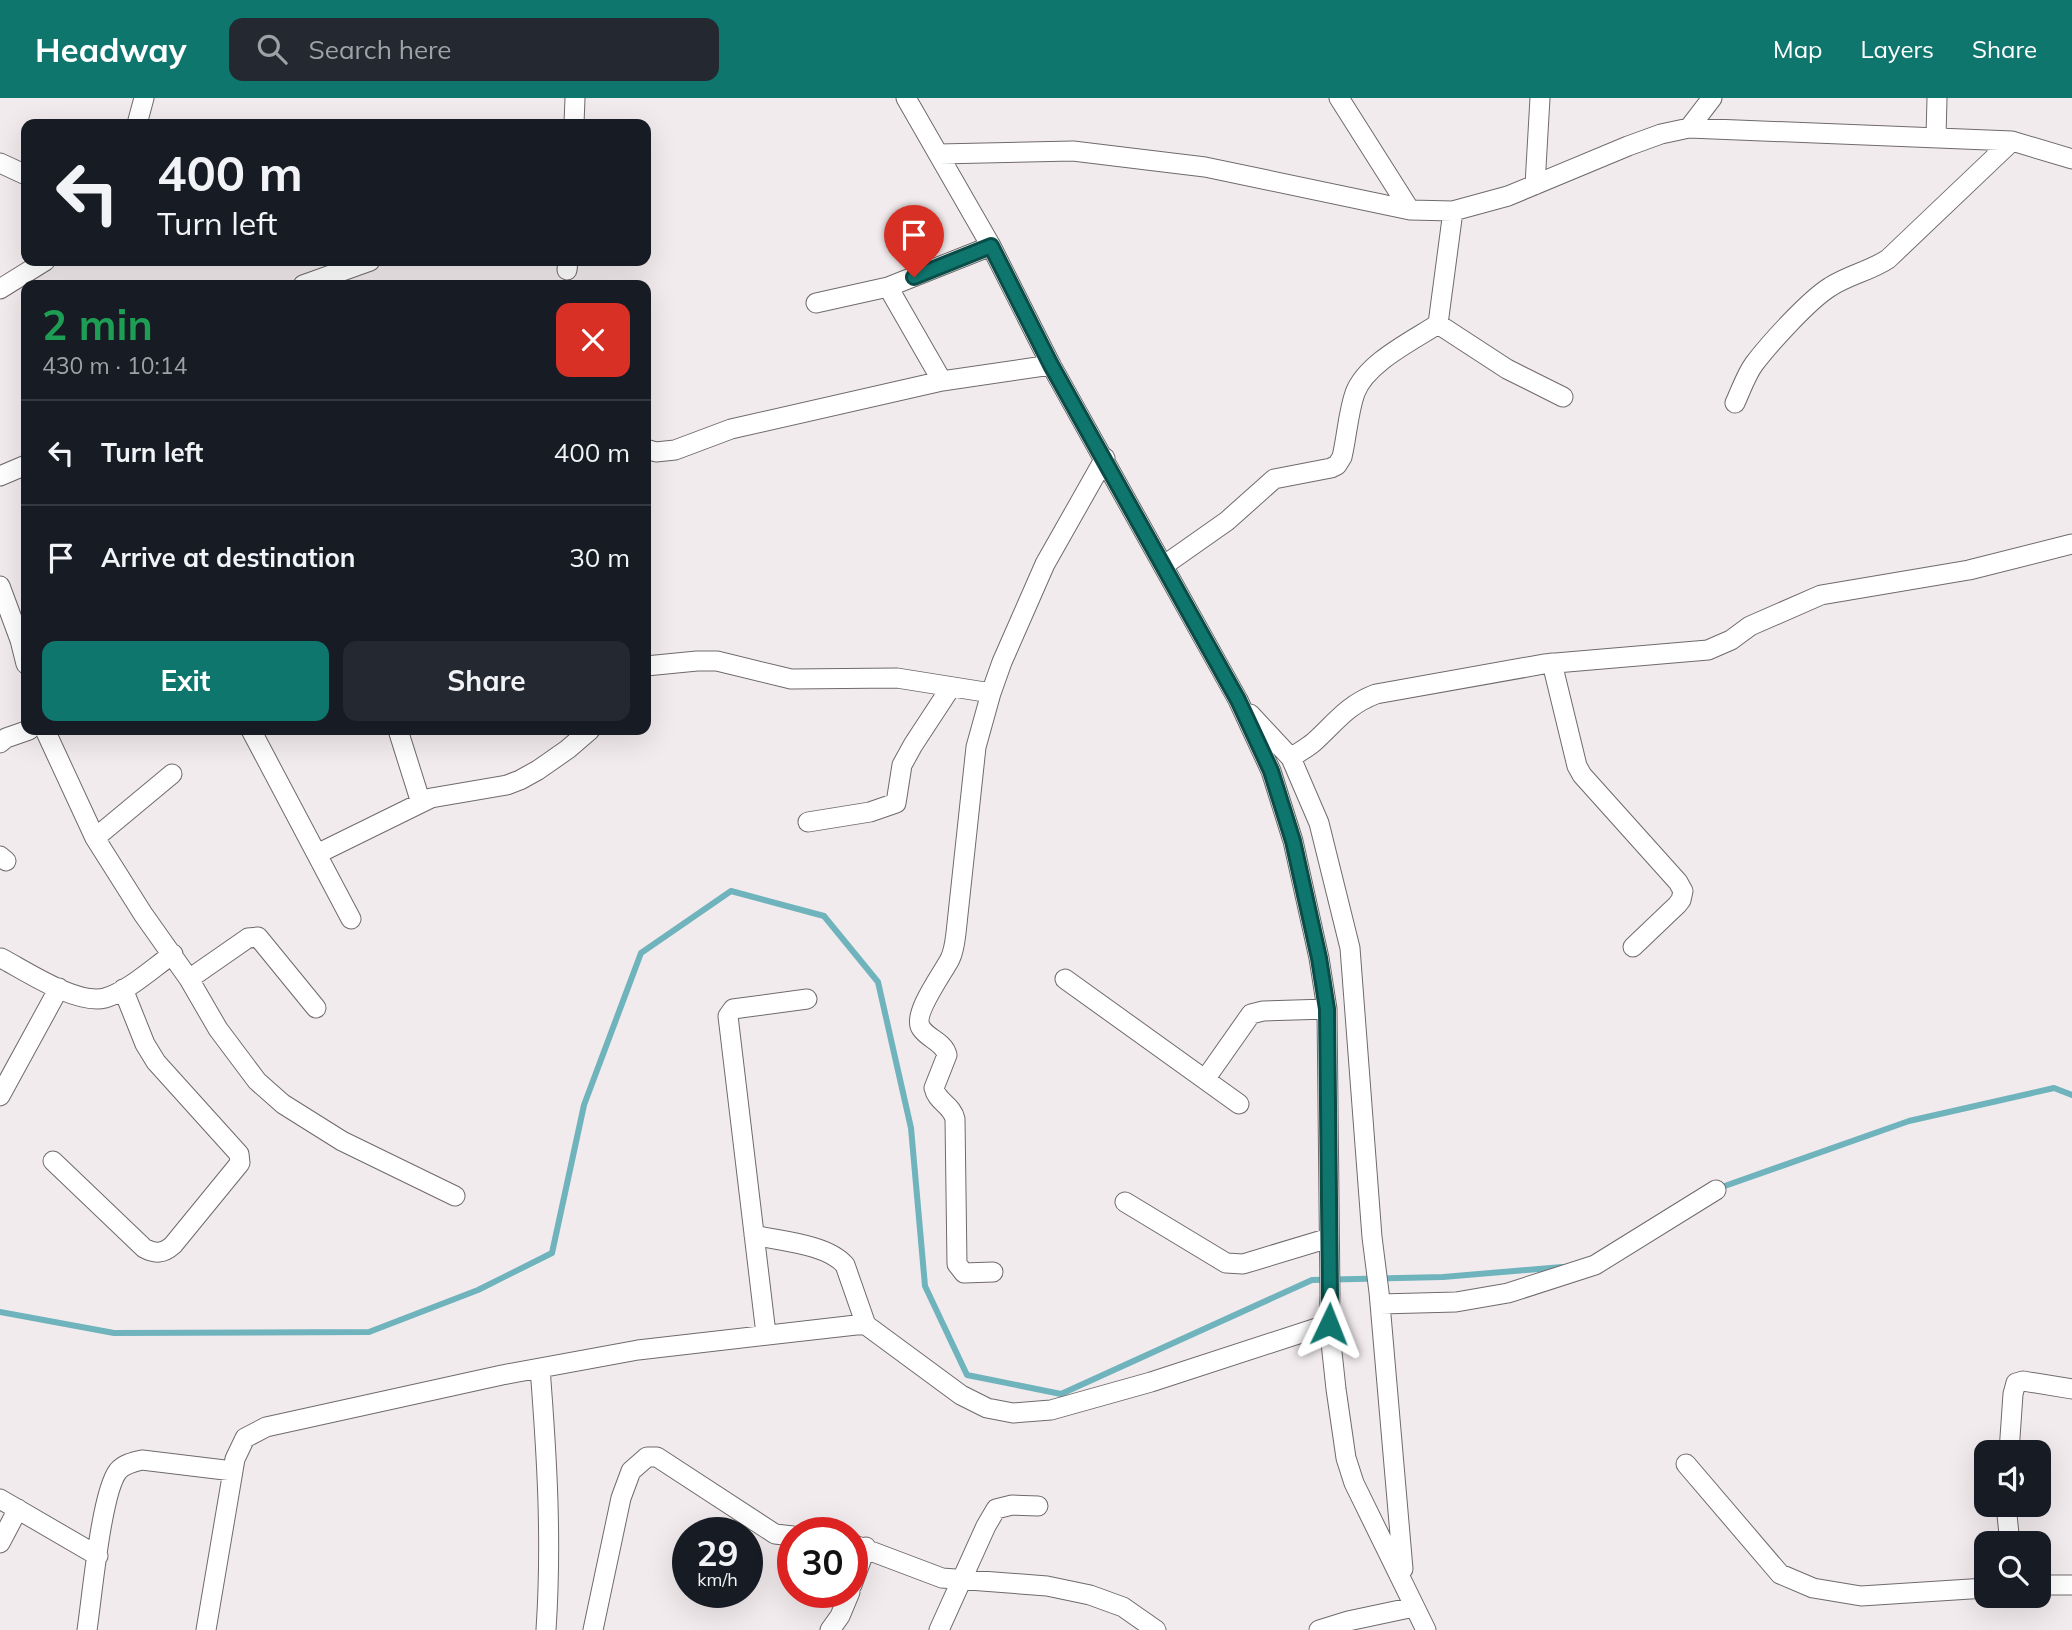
<!DOCTYPE html>
<html lang="en">
<head>
<meta charset="utf-8">
<style>
	body { margin:0; font-family:Mulish,sans-serif; background:#242831; color:#f1f3f6; height:100vh; display:flex; flex-direction:column; font-size:26px; white-space:nowrap }
	* { box-sizing:border-box; margin:0 }
	p { font-size:23px; color:#9ea1a6 }
	.icon { flex:none; width:38px; height:38px; fill:none; stroke:currentColor; stroke-width:2; stroke-linecap:round; stroke-linejoin:round }
	.map { position:relative; flex:1; overflow:hidden }
	.sheet { position:absolute; left:21px; top:182px; width:630px; height:455px; display:flex; flex-direction:column; background:#171b24; border-radius:14px; box-shadow:0 7px 28px #0002 }
	.sheet>* { flex:none }
	.hud { position:absolute; left:21px; top:21px; width:630px; height:147px; border-radius:14px; box-shadow:0 7px 28px #0002; background:#171b24; color:#f1f3f6; overflow:hidden }
	.tools { position:absolute; left:1974px; top:1342px; display:grid; gap:14px }
	.tools a { display:grid; place-items:center; width:77px; height:77px; border-radius:14px; background:#171b24; box-shadow:0 7px 28px #0002; font-size:35px }
	.speed { position:absolute; left:672px; top:1419px; display:flex; gap:14px; font-size:35px; font-weight:700; text-align:center }
	.speed>* { display:grid; place-content:center; width:91px; height:91px; border-radius:50%; background:#171b24; box-shadow:0 7px 28px #0002; line-height:1 }
	.speed small { font-size:18px; font-weight:400 }
	.speed .limit { border:10px solid #d22; background:#fff; color:#111 }
	.pin { position:absolute; display:grid; place-items:center; width:60px; height:60px; color:#fff; margin:-72px -30px; border-radius:50% 50% 50% 0; rotate:-45deg; box-shadow:0 0 7px #0007 }
	.pin .icon { rotate:45deg }
	.me { position:absolute; width:77px; margin:-38px; rotate:2deg; stroke-linejoin:round; filter:drop-shadow(0 0 5px #0008) }
	.turn { display:flex; align-items:center; gap:24px; height:147px; padding:0 21px; font-size:32px }
	.turn .icon { width:91px; height:91px; stroke-width:2.5 }
	.turn b { display:block; font-size:49px; line-height:60px }
	.round { display:grid; place-items:center; flex:none; width:74px; height:74px; border-radius:14px; background:#242831 }
	.headline { display:flex; align-items:center; justify-content:space-between; height:119px; padding:0 21px }
	h1 { font-size:42px; font-weight:700; line-height:52px; color:#1e9e55 }
	.action { display:flex; gap:14px; margin-top:auto; padding:14px 21px }
	.action a { flex:1; height:80px; border-radius:14px; background:#0f766e; color:#fff; font-size:28px; font-weight:700; line-height:80px; text-align:center }
	.action a+a { background:#242831; color:#f1f3f6 }
	ul { padding:0; list-style:none }
	li { display:flex; align-items:center; gap:21px; height:105px; padding:0 21px; border-top:2px solid #363941 }
	li div { flex:1 }
	li b { display:block; font-size:26px }
	li em { font-style:normal }
	header { display:flex; align-items:center; gap:42px; box-sizing:border-box; height:98px; padding:0 35px; background:#0f766e; color:#fff }
	header strong { font-size:33px }
	nav { display:flex; gap:38px; margin-inline-start:auto; font-size:24px }
	.search { width:490px; height:63px; background:#242831; display:flex; align-items:center; gap:18px; box-sizing:border-box; padding:0 24px; border-radius:14px; color:#9ea1a6; font-size:26px }
	.map>svg:first-child { display:block }
	.lines { fill:none; stroke-linecap:round; stroke-linejoin:round }
	.stream { stroke:#6fb3bd; stroke-width:6 }
	.minor-casing { stroke:#6f6a6b; stroke-width:21 }
	.minor { stroke:#fff; stroke-width:19 }
	.route-casing { stroke:#0a4d48; stroke-width:18 }
	.route { stroke:#0f766e; stroke-width:12 }
</style>
</head>
<body>
<header>
<strong>Headway</strong>
<div class="search"><svg class="icon" aria-label="search" viewBox="0 0 24 24"><circle cx="10" cy="10" r="6"/><path d="M15 15l6 6"/></svg>Search here</div>
<nav><a>Map</a><a>Layers</a><a>Share</a></nav>
</header>
<div class="map">
<svg width="2072" height="1532" viewBox="0 0 2072 1532">
	<rect width="100%" height="100%" fill="#f2ebed"/>
	<g class="lines">
		<path class="stream" d="M 1719,1090 L 1909,1023 L 2054,990 L 2072,997
			M 0,1214 L 114,1235 L 369,1234 L 478,1192 L 552,1155 L 584,1007 L 641,855 L 731,793 L 824,818 L 878,884 L 911,1030 L 925,1188 L 967,1277 L 1061,1296 L 1312,1182 L 1443,1179 L 1562,1169"/>
		<defs>
			<path id="minor" d="M 906,0 L 991,148 L 1051,267 L 1238,602 L 1271,673 L 1293,743 L 1319,860 L 1327,911 L 1330,1197 L 1329,1226 L 1336,1291 L 1346,1360 L 1354,1385 L 1426,1532
				M 1339,0 L 1410,112
				M 137,26 L 144,0
				M 574,26 L 575,0
				M 1689,30 L 1712,0
				M 1936,39 L 1937,0
				M 939,56 L 1073,53 L 1205,69 L 1410,112 L 1453,113 L 1508,98 L 1628,48 L 1661,36 L 1689,30 L 2012,43 L 2072,61
				M 0,65 L 26,77
				M 1535,87 L 1540,0
				M 1453,113 L 1438,226 L 1507,271 L 1563,299
				M 567,172 L 568,163
				M 303,187 L 370,163
				M 888,189 L 942,283
				M 0,191 L 45,163
				M 816,205 L 888,189 L 991,148
				M 1735,305 C 1741,292 1746,277 1754,266 C 1769,246 1809,202 1830,189 C 1848,177 1870,173 1888,161 L 2012,43
				M 646,351 L 656,354 L 675,352 L 731,331 L 942,283 L 1051,267
				M 0,378 L 26,367
				M 1163,468 L 1227,423 L 1274,381 L 1331,370 L 1337,367 L 1342,359 C 1347,338 1348,315 1355,295 C 1366,265 1412,243 1438,226
				M 0,488 L 20,542 L 26,538
				M 20,542 L 26,566
				M 1552,565 L 1577,668 L 1582,677 L 1678,784 L 1683,793 L 1681,802 L 1677,807 L 1633,849
				M 646,568 L 697,563 L 717,563 L 791,581 L 897,580 L 991,595
				M 1250,616 L 1291,660 L 1319,725 L 1350,850 L 1372,1139 L 1379,1194 L 1403,1471
				M 45,632 L 95,740 L 143,816 L 189,881 L 218,931 L 257,983 L 283,1006 L 342,1043 L 455,1098
				M 251,632 L 351,821
				M 398,632 L 421,705
				M 0,645 L 6,640 L 29,632
				M 1291,660 C 1299,654 1307,650 1314,644 C 1336,624 1347,607 1376,596 L 1544,566 L 1708,552 L 1731,542 L 1750,528 L 1821,497 L 1969,472 L 2072,446
				M 808,724 L 870,714 L 896,705 L 902,667 L 913,647 L 951,589
				M 95,740 L 172,676
				M 317,756 L 431,700 L 507,687 L 520,682 L 538,672 L 568,651 L 590,632
				M 0,758 L 6,763
				M 1,860 C 26,873 76,907 105,900 C 127,894 154,869 173,856
				M 189,881 L 248,840 L 258,839 L 316,910
				M 1065,881 L 1239,1006
				M 1206,980 L 1251,916 L 1263,913 L 1327,911
				M 0,998 L 59,890
				M 53,1063 L 144,1150 C 155,1156 163,1156 173,1147 L 240,1065 L 239,1056 L 156,964 L 145,946 L 123,891
				M 1125,1104 L 1226,1165 L 1243,1166 L 1329,1140
				M 754,1137 C 780,1143 827,1146 845,1167 L 866,1227
				M 993,1174 L 964,1175 L 957,1166 L 955,1021 C 952,1007 937,1004 934,990 L 947,957 C 944,944 928,941 921,930 C 912,916 943,875 950,861 C 954,853 955,843 956,835 L 976,649 L 991,595 L 1002,564 L 1045,466 L 1105,360
				M 1380,1206 L 1456,1204 L 1508,1195 L 1595,1167 L 1716,1092
				M 766,1236 L 728,918 L 733,911 L 807,901
				M 540,1270 C 547,1360 552,1442 546,1532
				M 2009,1354 L 2013,1296 L 2016,1285 L 2023,1283 L 2072,1291
				M 1686,1366 L 1780,1476 L 1813,1490 L 1861,1498 L 1986,1490
				M 0,1401 L 98,1458
				M 2006,1407 L 2010,1446
				M 0,1445 L 18,1411
				M 852,1446 L 942,1480 L 1047,1488 L 1090,1497 L 1123,1509 L 1156,1532
				M 852,1487 L 866,1449
				M 2039,1487 L 2072,1487
				M 87,1532 C 92,1500 101,1395 118,1373 C 124,1366 133,1364 142,1362 L 233,1373
				M 206,1532 L 235,1361 L 245,1340 L 266,1329 L 502,1277 L 638,1252 L 856,1227 L 866,1227 L 961,1297 L 987,1310 L 1013,1315 L 1051,1312 L 1151,1284 L 1329,1226
				M 593,1532 L 621,1400 L 631,1373 L 647,1359 L 657,1359 L 775,1436 L 793,1438
				M 830,1532 L 840,1518 L 850,1494
				M 939,1532 L 986,1428 L 996,1411 L 1012,1407 L 1038,1408
				M 1319,1532 L 1348,1523 L 1414,1509"/>
		</defs>
		<use href="#minor" class="minor-casing"/>
		<use href="#minor" class="minor"/>
	</g>
	<g class="lines">
		<defs>
			<path id="route" d="M 914,179 L 991,148 L 1051,267 L 1238,602 L 1271,673 L 1293,743 L 1319,860 L 1327,911 L 1330,1197 L 1329,1226"/>
		</defs>
		<use href="#route" class="route-casing"/>
		<use href="#route" class="route"/>
	</g>
</svg>
<div class="tools">
<a><svg class="icon" aria-label="sound" viewBox="0 0 24 24"><path d="M4 9h4l5-4v14l-5-4H4zM17 9q2 3 0 6"/></svg></a>
<a><svg class="icon" aria-label="search" viewBox="0 0 24 24"><circle cx="10" cy="10" r="6"/><path d="M15 15l6 6"/></svg></a>
</div>
<div class="speed"><div>29<small>km/h</small></div><div class="limit">30</div></div>
<div class="pin" style="left:914px;top:179px;background:#d93025"><svg class="icon" aria-label="arrive" viewBox="0 0 24 24"><path d="M6 21V4h12l-3 4 3 4H6"/></svg></div>
<svg class="me" style="left:1329px;top:1226px" viewBox="-20 -20 40 40"><path d="M0-17L14 15 0 8-14 15z" fill="#0f766e" stroke="#fff" stroke-width="4"/></svg>
<div class="hud">
<div class="turn"><svg class="icon" aria-label="left" viewBox="0 0 24 24"><path d="M17 20v-9H6M10 6l-5 5 5 5"/></svg><div><b>400 m</b>Turn left</div></div>
</div>
<section class="sheet">
<div class="headline"><div><h1>2 min</h1><p>430 m · 10:14</p></div><a class="round" style="background:#d93025;color:#fff"><svg class="icon" aria-label="close" viewBox="0 0 24 24"><path d="M6 6l12 12M18 6L6 18"/></svg></a></div>
<ul>
<li><svg class="icon" aria-label="left" viewBox="0 0 24 24"><path d="M17 20v-9H6M10 6l-5 5 5 5"/></svg><div><b>Turn left</b></div><em>400 m</em></li>
<li><svg class="icon" aria-label="arrive" viewBox="0 0 24 24"><path d="M6 21V4h12l-3 4 3 4H6"/></svg><div><b>Arrive at destination</b></div><em>30 m</em></li>
</ul>
<div class="action"><a>Exit</a><a>Share</a></div>
</section>
</div>
</body>
</html>
